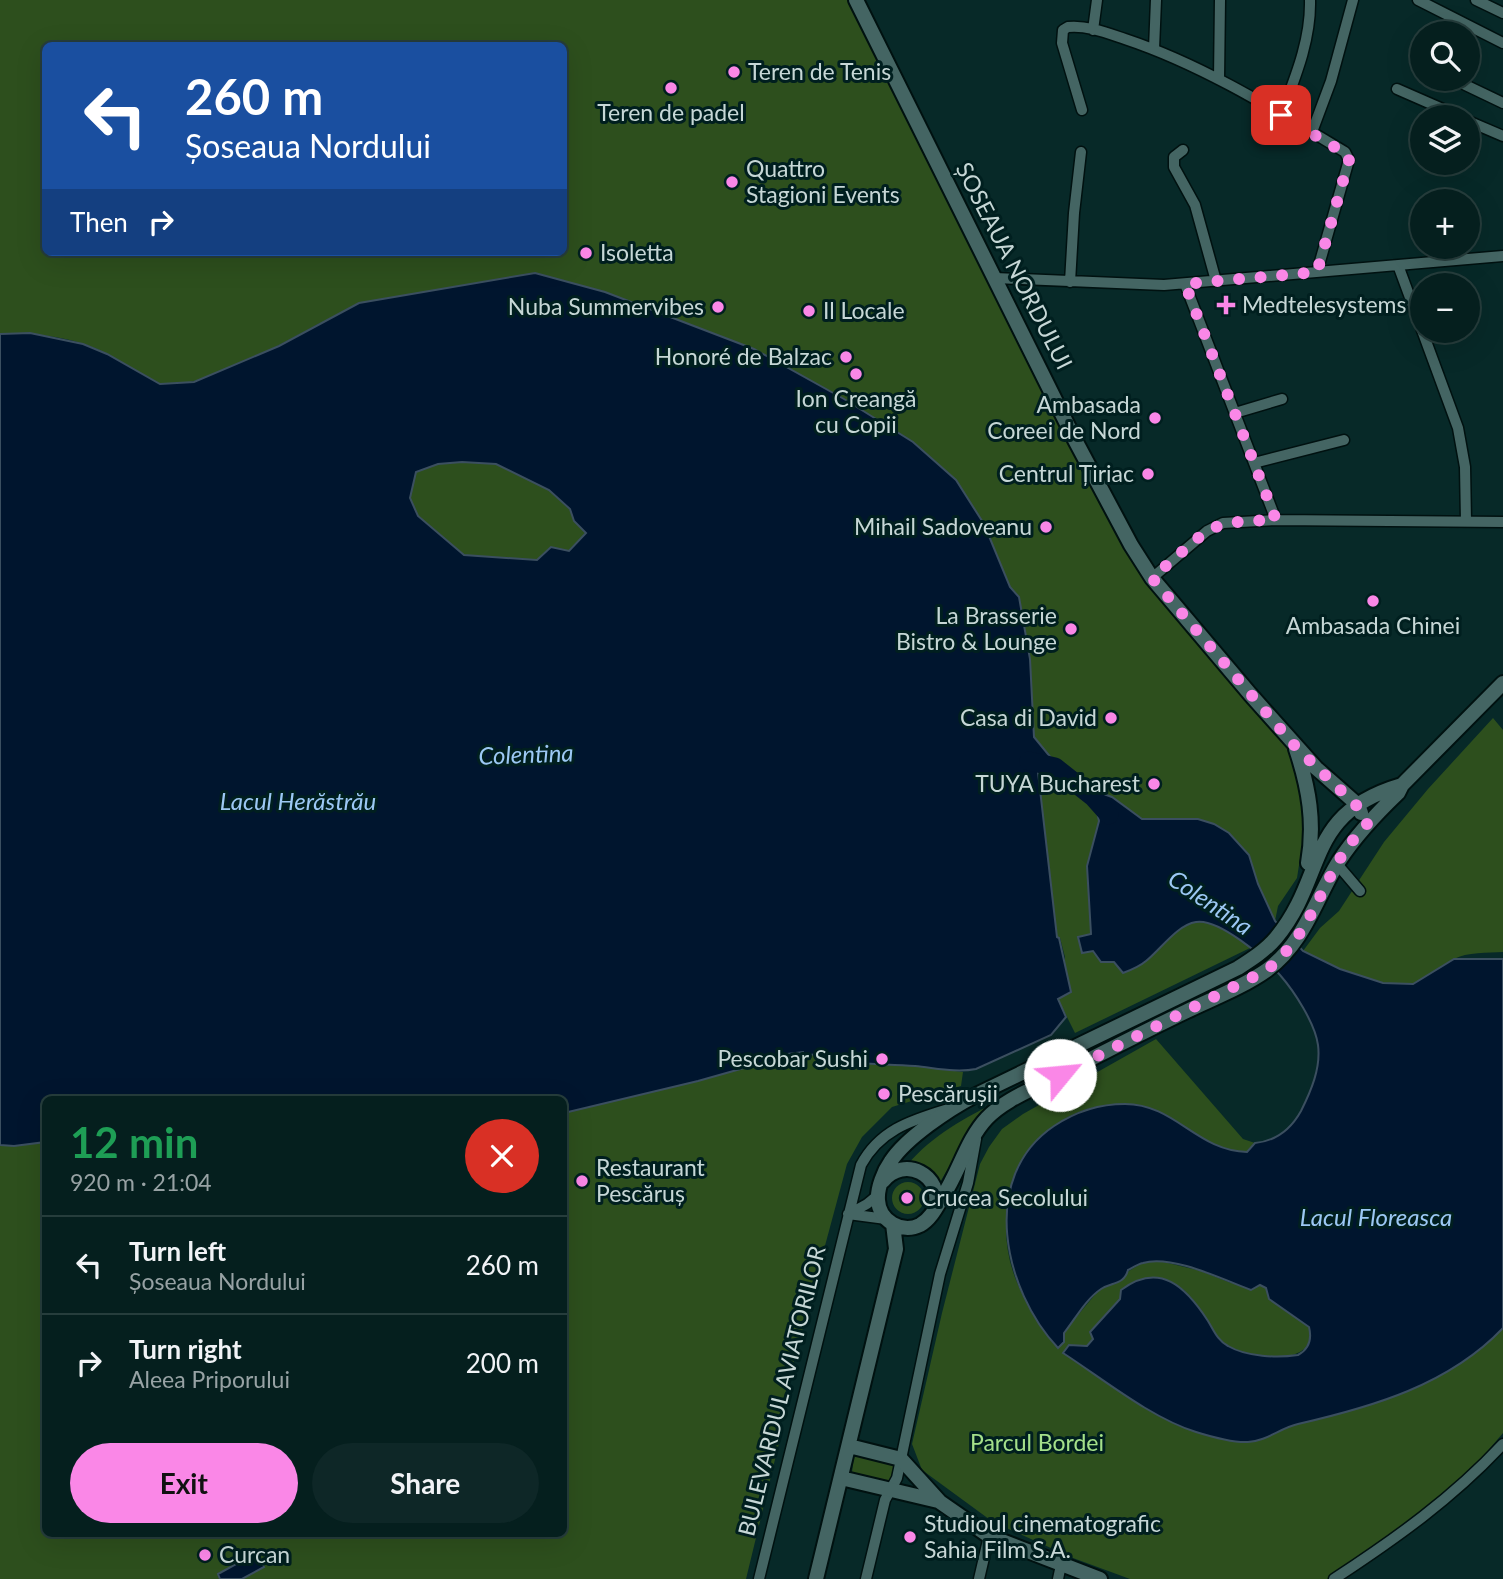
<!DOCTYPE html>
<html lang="en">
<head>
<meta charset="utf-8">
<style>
	body { margin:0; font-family:Lato,sans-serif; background:#0e2727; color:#f1f3f6; height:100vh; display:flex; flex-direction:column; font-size:26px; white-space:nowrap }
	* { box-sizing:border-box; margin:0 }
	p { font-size:23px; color:#97a2a4 }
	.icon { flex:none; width:38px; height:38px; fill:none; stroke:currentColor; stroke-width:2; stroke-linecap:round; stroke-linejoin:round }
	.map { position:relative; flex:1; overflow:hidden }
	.side { position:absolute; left:42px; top:1096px; width:525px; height:441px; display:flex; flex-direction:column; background:#051f1e; border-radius:10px; box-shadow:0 7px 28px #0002,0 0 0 2px #263d3c }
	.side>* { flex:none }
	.banner { position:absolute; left:42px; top:42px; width:525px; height:214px; border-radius:10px; box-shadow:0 7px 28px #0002,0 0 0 2px #263d3c; background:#1a4fa0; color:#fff; overflow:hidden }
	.buttons { position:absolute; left:1410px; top:21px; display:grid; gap:14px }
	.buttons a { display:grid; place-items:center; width:70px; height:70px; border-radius:50%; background:#051f1e; box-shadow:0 7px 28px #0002,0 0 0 2px #263d3c; font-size:35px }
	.pin { position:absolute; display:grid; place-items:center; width:60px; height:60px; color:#fff; margin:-30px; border-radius:14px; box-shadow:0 4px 10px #0006 }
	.me { position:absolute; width:77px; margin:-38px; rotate:62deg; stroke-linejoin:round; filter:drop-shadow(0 0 5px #0008) }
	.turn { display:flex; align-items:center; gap:24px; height:147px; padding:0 28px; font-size:32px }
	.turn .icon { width:91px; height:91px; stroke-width:2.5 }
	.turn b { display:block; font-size:49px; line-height:60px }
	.then { display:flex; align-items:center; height:66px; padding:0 28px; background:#0003; gap:14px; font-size:26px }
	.round { display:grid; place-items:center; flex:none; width:74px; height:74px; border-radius:37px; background:#0e2727 }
	.headline { display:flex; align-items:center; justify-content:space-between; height:119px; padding:0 28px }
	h1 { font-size:42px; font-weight:700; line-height:52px; color:#1e9e55 }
	.button { display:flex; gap:14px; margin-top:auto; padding:14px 28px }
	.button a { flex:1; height:80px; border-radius:42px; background:#fa87e7; color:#111; font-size:28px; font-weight:700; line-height:80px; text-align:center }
	.button a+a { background:#0e2727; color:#f1f3f6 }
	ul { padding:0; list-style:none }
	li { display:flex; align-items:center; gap:21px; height:98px; padding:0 28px; border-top:2px solid #263d3c }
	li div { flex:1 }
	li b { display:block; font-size:26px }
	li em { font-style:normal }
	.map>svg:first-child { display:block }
	.green { fill:#2d4f1d; fill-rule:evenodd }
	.water { fill:#00152e; stroke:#3b4f60; stroke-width:2; fill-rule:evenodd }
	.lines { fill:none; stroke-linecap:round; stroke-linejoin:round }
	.river { stroke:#00152e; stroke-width:19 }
	.street-casing { stroke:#001110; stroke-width:13 }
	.secondary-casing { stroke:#001110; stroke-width:18 }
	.street { stroke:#446563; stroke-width:10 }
	.secondary { stroke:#446563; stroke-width:14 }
	.route { stroke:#fa87e7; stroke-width:12; stroke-dasharray:0 21.6 }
	.poi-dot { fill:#fa87e7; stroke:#001f1f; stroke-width:2.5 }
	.labels { text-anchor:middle; stroke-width:6; stroke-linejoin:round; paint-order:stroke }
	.poi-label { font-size:23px; fill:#c6d7d6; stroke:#001f1f; text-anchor:start }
	.street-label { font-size:23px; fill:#c6d7d6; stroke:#001f1f }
	.park-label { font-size:23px; fill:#a4e08a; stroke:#001f1f }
	.water-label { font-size:24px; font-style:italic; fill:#9cc8f4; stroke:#001f1f }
</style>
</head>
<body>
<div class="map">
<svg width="1503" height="1579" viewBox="0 0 1503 1579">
	<rect width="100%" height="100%" fill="#072928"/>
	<path class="green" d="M 0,0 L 850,0 L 1101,507 L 1151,587 L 1287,747 L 1297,767 L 1306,820 L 1297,878 L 1278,906 L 1275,921 L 1250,948 L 1075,1033 L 1058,999 L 1065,957 L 1060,938 L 1057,938 L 1038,772 L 1042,767 L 1056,764 L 1034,737 L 1030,659 L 1019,597 L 1010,587 L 984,524 L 956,480 L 913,442 L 320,323 C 285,342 200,391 161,384 C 149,381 122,362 109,355 C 77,337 37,333 0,334 ZM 46,46 L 564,46 L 564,252 L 46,252 Z
		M 462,462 L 496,464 L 549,490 L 570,510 L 574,521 L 586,532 L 569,551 L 538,560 L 464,555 L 418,516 L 410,498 L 416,472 L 438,464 Z
		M 1493,718 L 1503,730 L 1503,952 C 1488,953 1467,952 1454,959 C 1440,966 1428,981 1412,984 C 1374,992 1335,965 1303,951 L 1320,928 L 1339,911 L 1384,842 L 1428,789 Z
		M 1156,1039 L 1243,1139 L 1255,1143 L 1247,1152 C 1197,1151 1175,1105 1126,1104 C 1023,1102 978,1214 1024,1297 C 1032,1311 1052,1323 1063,1333 L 1098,1291 L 1143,1262 L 1164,1262 L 1201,1271 L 1231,1283 L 1260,1285 L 1266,1288 L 1283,1309 L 1309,1326 C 1320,1369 1250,1358 1228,1346 C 1214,1338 1196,1304 1184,1290 L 1137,1280 L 1121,1290 L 1120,1299 L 1087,1346 L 1069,1345 C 1078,1354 1086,1364 1095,1373 C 1105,1383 1118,1389 1130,1397 C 1166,1419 1200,1438 1243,1442 C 1264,1443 1278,1429 1298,1424 C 1371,1407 1449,1384 1503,1328 L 1503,1433 L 1467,1475 L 1423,1515 L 1328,1579 L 1130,1579 L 1073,1558 L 993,1522 L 922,1470 L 912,1444 L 942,1313 L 980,1164 L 989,1147 L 1002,1129 L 1023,1114 Z
		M 803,1052 L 963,1072 L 961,1086 L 892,1107 L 862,1137 L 847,1164 L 777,1424 L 779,1443 L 746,1579 L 0,1579 L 0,1145 L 14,1146 L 45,1142 L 46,1533 L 564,1533 L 564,1113 L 698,1081 L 744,1068 L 774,1063 L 774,1060 L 788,1054 Z
		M 998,1101 L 972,1127 L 939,1184 L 908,1164 C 933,1135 965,1118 998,1101 Z
		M892 1198a16 16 0 1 1 32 0a16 16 0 1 1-32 0Z
		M 860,1456 L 893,1464 L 894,1468 L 890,1480 L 885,1481 L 852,1472 L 854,1457 Z"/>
	<path class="water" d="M 535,273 L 605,292 L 754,349 L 844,399 L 913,442 L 956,480 L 984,524 L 1010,587 L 1019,597 L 1030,659 L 1034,737 L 1056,764 L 1053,770 L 1042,767 L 1038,772 L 1057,937 L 1059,938 L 1071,992 L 1058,999 L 1066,1017 L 1051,1035 L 976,1069 C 956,1073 936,1068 915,1066 C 885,1064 855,1064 825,1060 L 824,1053 L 804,1056 L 803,1052 L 788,1054 L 788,1058 L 774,1060 L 774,1062 L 744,1068 L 698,1081 L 564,1113 L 564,1099 L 46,1099 L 45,1142 L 14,1146 L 0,1145 L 0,334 L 30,333 L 83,344 L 107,354 L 160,384 L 194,382 L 279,346 L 359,303 ZM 462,462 L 496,464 L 549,490 L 570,509 L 574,521 L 586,533 L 569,551 L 551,547 L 537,560 L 464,555 L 418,516 L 410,498 L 416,472 L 438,464 Z
		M 1098,792 L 1112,797 L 1142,819 L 1198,819 L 1214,824 L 1229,833 L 1249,855 L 1258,884 L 1275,921 L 1303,951 L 1340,969 L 1383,983 L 1413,984 L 1454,959 L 1503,959 L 1503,1328 C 1449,1385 1372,1407 1298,1424 C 1280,1428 1267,1441 1248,1442 C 1232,1443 1212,1437 1196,1432 C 1151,1418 1103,1379 1063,1353 L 1069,1345 L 1087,1346 L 1093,1339 L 1090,1332 L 1120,1299 L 1121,1290 C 1160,1261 1186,1287 1208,1321 C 1214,1331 1218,1341 1228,1346 C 1247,1357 1277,1358 1298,1355 C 1309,1349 1312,1339 1309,1327 L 1269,1299 L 1266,1288 L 1260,1285 L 1251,1290 C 1224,1280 1171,1254 1143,1263 C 1138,1264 1132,1268 1128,1270 C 1124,1285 1112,1282 1101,1289 C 1086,1299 1075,1319 1064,1333 L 1064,1342 L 1058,1348 C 1004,1291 978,1177 1054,1126 C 1075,1112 1100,1104 1125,1104 C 1175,1104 1197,1151 1247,1152 L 1255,1143 C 1276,1141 1291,1129 1301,1111 C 1311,1091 1321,1068 1318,1045 C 1315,1023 1294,991 1280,975 C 1265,958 1219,918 1196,922 C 1177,925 1161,949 1146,961 C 1139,967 1131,970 1123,973 L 1114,962 L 1101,962 L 1093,951 L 1082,953 L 1078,937 L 1091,934 L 1087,866 L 1099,821 L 1096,808 L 1090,801 Z
		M 256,1553 L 264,1567 L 242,1579 L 220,1579 L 218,1574 Z"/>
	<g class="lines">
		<path class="river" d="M 1029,761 L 1055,767 L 1093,797 L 1109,815"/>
		<defs>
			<path id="street" d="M 1418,0 L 1503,43
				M 1476,0 L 1503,13
				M 1093,30 L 1097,0
				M 1154,49 L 1156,0
				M 1219,79 L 1220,0
				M 1457,81 L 1503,103
				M 1397,89 L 1461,117
				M 1082,110 L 1062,43 L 1063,30 L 1068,27 C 1087,25 1107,33 1125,39 C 1203,65 1275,110 1345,152 L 1349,160 L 1317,272
				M 1281,115 C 1295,78 1311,40 1310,0
				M 1468,121 L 1503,136
				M 1312,132 L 1331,81 L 1353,0
				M 1183,150 L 1174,157 L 1174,167 L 1195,205 L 1216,281
				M 1398,265 L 1458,428 L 1465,467 L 1466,521
				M 995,278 L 1164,285 L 1503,256
				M 1070,282 L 1074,213 L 1081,152
				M 1185,284 L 1276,520
				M 1235,413 L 1282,399
				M 1254,463 L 1344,440
				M 1152,578 L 1207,531 L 1223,523 L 1276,520 L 1503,522
				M 1337,864 L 1360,891
				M 848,1214 L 886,1219
				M 849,1214 L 867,1204 L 878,1195
				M 759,1579 L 861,1165 C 879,1131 909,1121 945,1110
				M 866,1579 L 885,1500 L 897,1478 L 940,1274 L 968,1183 L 976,1139
				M 979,1579 L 989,1536
				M 1058,1579 L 1061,1565
				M 1334,1579 C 1395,1539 1453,1498 1503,1444"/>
			<path id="secondary" d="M 856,0 L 1075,440 L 1131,545 L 1152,578 L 1250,694 L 1316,768 L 1358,805 L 1361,813
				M 1296,749 C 1309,788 1315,823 1308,863
				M 1402,785 C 1303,814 1328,875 1276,938 C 1266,950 1252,959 1238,968 L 974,1096 C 949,1109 906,1138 891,1161 C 884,1171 877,1188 878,1200 C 879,1221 902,1234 920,1225 C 931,1219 937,1206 943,1196 C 959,1172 967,1139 987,1118 C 1004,1100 1033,1089 1055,1077 C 1099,1055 1143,1032 1187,1011 C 1214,998 1243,987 1267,970 C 1305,942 1316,898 1339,861 C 1356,835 1376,814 1398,793 L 1402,785 L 1503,683
				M 883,1181 C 904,1155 944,1175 935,1208
				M 849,1446 L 901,1459 L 940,1502 L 989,1536 L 1100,1579
				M 841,1478 L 938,1501
				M 816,1579 L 896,1249 L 893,1224"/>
		</defs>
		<use href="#street" class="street-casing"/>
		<use href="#secondary" class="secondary-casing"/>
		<use href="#street" class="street"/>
		<use href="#secondary" class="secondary"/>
	</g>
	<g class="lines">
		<path class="route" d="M 1060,1075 L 1267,970 C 1305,938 1314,905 1337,864 C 1345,849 1356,836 1367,824 L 1357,806 L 1294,745 L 1152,578 L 1206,531 C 1229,520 1252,521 1276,520 L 1185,284 L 1317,272 L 1349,160 L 1348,155 L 1281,115"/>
	</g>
	<g class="poi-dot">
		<circle cx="734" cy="72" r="7"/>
		<circle cx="671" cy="88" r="7"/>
		<circle cx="732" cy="182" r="7"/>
		<circle cx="586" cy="253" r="7"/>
		<path d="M1222.5 294.5h7v7h7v7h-7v7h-7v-7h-7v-7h7z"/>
		<circle cx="718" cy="307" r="7"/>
		<circle cx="809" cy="311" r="7"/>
		<circle cx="846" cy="357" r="7"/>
		<circle cx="856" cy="374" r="7"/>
		<circle cx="1155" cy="418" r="7"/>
		<circle cx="1148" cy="474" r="7"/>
		<circle cx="1046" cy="527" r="7"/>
		<circle cx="1373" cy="601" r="7"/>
		<circle cx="1071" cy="629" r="7"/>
		<circle cx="1111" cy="718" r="7"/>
		<circle cx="1154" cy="784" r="7"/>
		<circle cx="882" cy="1059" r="7"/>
		<circle cx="884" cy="1094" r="7"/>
		<circle cx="582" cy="1181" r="7"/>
		<circle cx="907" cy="1198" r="7"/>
		<circle cx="910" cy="1537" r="7"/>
		<circle cx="205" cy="1555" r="7"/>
	</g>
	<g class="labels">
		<g class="poi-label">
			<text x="748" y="80">Teren de Tenis</text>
			<text x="671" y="121" text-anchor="middle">Teren de padel</text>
			<text x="746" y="177">Quattro<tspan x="746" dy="26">Stagioni Events</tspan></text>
			<text x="600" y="261">Isoletta</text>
			<text x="1242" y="313">Medtelesystems</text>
			<text x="704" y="315" text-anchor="end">Nuba Summervibes</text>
			<text x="823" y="319">Il Locale</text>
			<text x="832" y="365" text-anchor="end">Honoré de Balzac</text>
			<text x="856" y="407" text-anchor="middle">Ion Creangă<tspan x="856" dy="26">cu Copii</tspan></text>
			<text x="1141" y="413" text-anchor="end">Ambasada<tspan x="1141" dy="26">Coreei de Nord</tspan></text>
			<text x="1134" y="482" text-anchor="end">Centrul Țiriac</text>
			<text x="1032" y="535" text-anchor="end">Mihail Sadoveanu</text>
			<text x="1057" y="624" text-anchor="end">La Brasserie<tspan x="1057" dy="26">Bistro &amp; Lounge</tspan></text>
			<text x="1373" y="634" text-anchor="middle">Ambasada Chinei</text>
			<text x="1097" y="726" text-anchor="end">Casa di David</text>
			<text x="1140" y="792" text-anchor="end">TUYA Bucharest</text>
			<text x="868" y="1067" text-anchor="end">Pescobar Sushi</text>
			<text x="898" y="1102">Pescărușii</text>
			<text x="596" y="1176">Restaurant<tspan x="596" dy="26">Pescăruș</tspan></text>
			<text x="921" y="1206">Crucea Secolului</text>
			<text x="924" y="1532">Studioul cinematografic<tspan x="924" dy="26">Sahia Film S.A.</tspan></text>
			<text x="219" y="1563">Curcan</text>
		</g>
		<g class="street-label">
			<text transform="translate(1014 266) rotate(63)" y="8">ȘOSEAUA NORDULUI</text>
			<text transform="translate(782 1391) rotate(-76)" y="8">BULEVARDUL AVIATORILOR</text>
		</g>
		<g class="park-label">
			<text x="1037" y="1451">Parcul Bordei</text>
		</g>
		<g class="water-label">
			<text transform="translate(526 755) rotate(-2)" y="8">Colentina</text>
			<text x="298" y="810">Lacul Herăstrău</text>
			<text transform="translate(1210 903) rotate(34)" y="8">Colentina</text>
			<text x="1376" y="1226">Lacul Floreasca</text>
		</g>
	</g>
</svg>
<div class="buttons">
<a><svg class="icon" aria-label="search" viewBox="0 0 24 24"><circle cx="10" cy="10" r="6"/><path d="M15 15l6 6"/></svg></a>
<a><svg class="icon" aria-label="layers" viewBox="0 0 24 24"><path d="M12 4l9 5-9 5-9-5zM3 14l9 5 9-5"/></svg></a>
<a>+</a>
<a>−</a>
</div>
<div class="pin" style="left:1281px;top:115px;background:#d93025"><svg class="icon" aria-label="arrive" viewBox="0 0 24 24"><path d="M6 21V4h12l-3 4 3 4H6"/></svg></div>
<svg class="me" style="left:1060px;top:1075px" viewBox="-20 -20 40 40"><circle r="19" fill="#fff"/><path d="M0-13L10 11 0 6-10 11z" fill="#fa87e7"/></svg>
<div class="banner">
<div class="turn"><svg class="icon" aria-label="left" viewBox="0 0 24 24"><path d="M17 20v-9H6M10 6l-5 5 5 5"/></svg><div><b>260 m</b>Șoseaua Nordului</div></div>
<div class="then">Then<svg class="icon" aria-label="right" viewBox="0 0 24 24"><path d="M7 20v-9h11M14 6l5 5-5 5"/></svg></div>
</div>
<section class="side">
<div class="headline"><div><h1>12 min</h1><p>920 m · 21:04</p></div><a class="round" style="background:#d93025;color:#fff"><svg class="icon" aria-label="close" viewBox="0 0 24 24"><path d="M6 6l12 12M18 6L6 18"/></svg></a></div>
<ul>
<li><svg class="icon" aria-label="left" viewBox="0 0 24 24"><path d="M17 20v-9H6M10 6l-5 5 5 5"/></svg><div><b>Turn left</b><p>Șoseaua Nordului</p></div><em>260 m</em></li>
<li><svg class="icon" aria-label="right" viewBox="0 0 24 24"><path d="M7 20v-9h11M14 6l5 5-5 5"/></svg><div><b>Turn right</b><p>Aleea Priporului</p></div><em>200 m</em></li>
</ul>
<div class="button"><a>Exit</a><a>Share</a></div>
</section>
</div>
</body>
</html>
